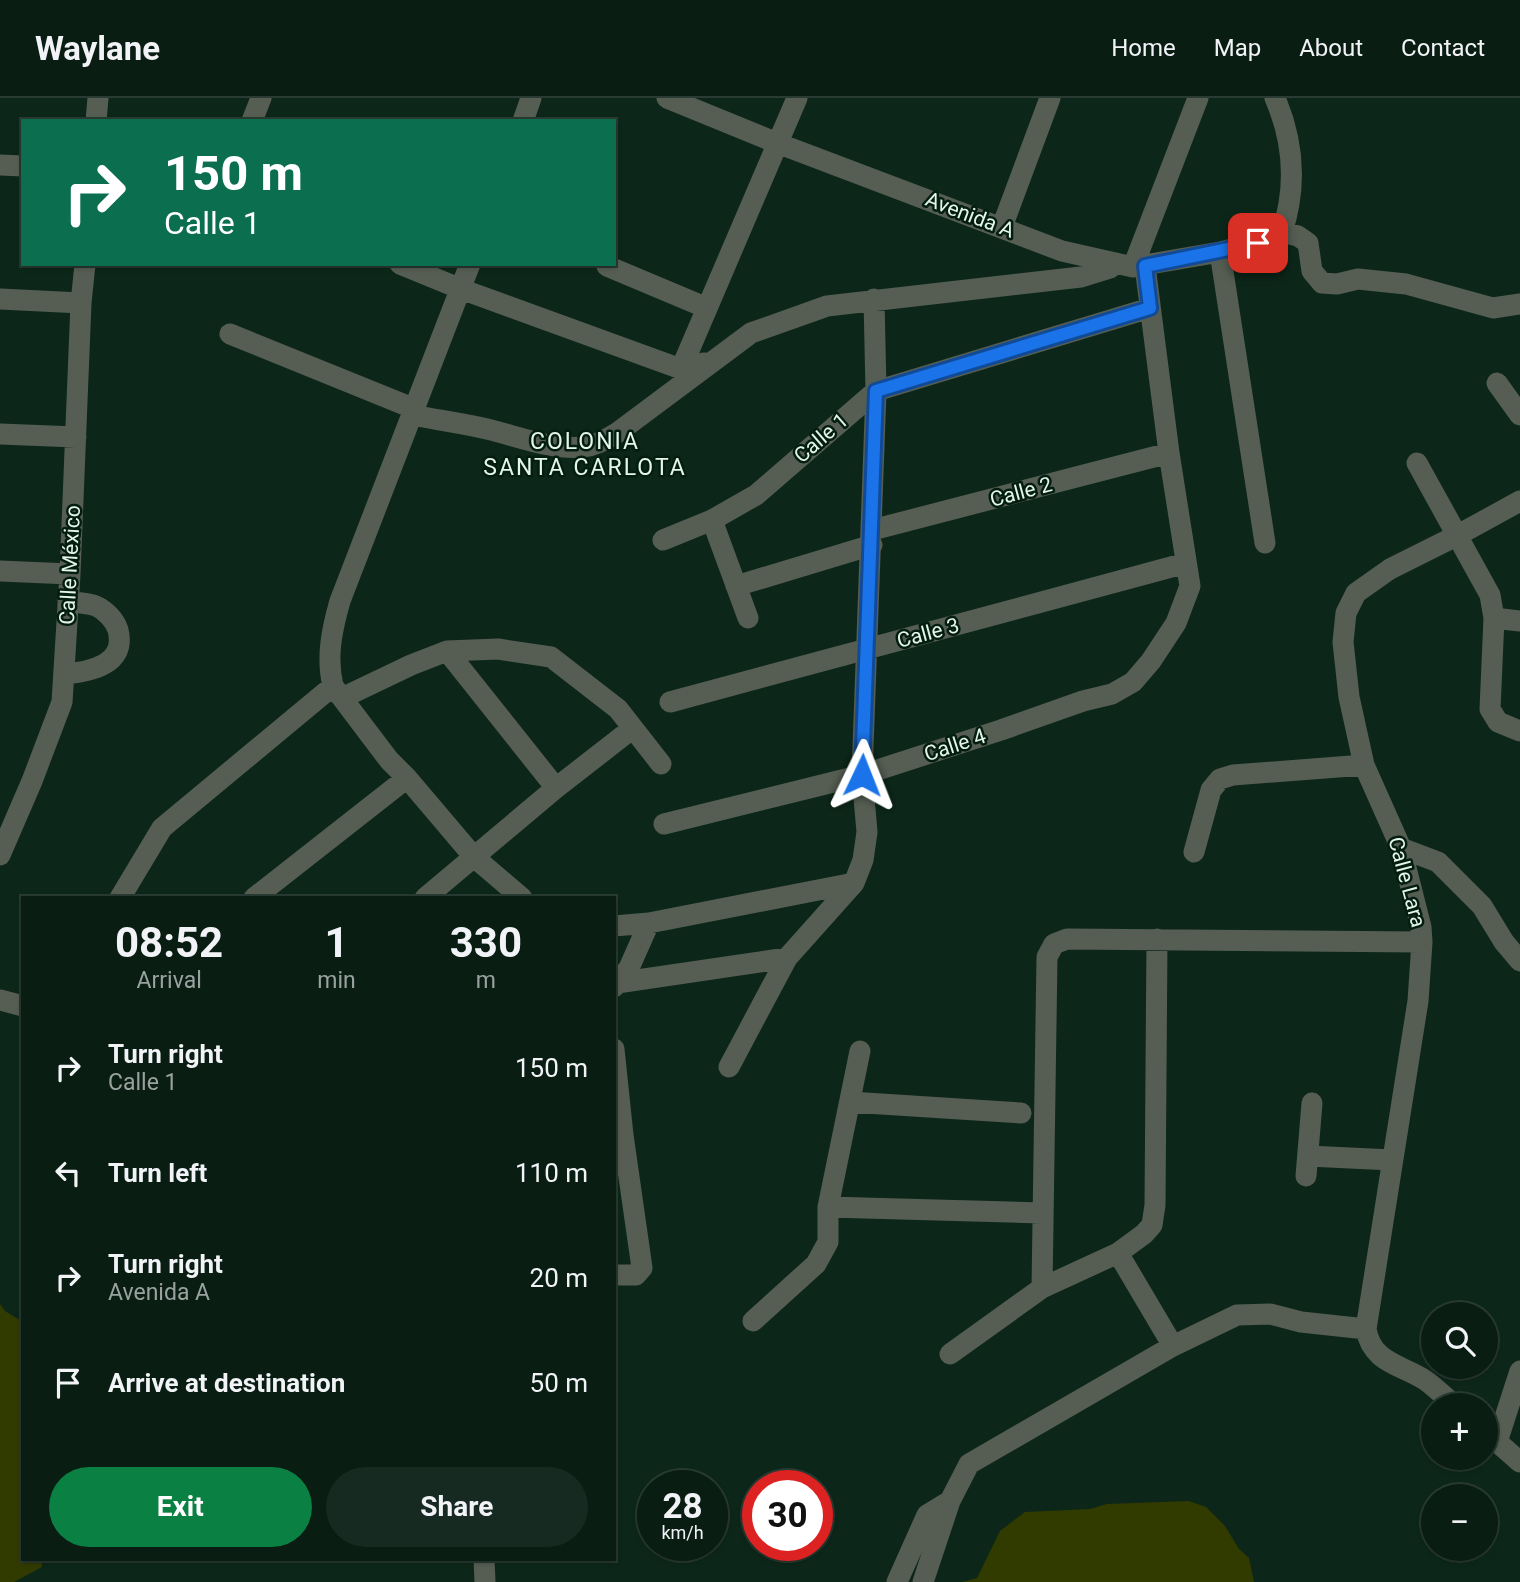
<!DOCTYPE html>
<html lang="en">
<head>
<meta charset="utf-8">
<style>
	body { margin:0; font-family:Roboto,sans-serif; background:#172a21; color:#f1f3f6; height:100vh; display:flex; flex-direction:column; font-size:26px; white-space:nowrap }
	* { box-sizing:border-box; margin:0 }
	p { font-size:23px; color:#99a2a0 }
	.icon { flex:none; width:38px; height:38px; fill:none; stroke:currentColor; stroke-width:2; stroke-linecap:round; stroke-linejoin:round }
	.map { position:relative; flex:1; overflow:hidden }
	.side { position:absolute; left:21px; top:798px; width:595px; height:665px; display:flex; flex-direction:column; background:#091d13; border-radius:0px; box-shadow:0 2px 5px #0004,0 0 0 2px #293b33 }
	.side>* { flex:none }
	.banner { position:absolute; left:21px; top:21px; width:595px; height:147px; border-radius:0px; box-shadow:0 2px 5px #0004,0 0 0 2px #293b33; background:#0b6e4f; color:#fff; overflow:hidden }
	.buttons { position:absolute; left:1421px; top:1204px; display:grid; gap:14px }
	.buttons a { display:grid; place-items:center; width:77px; height:77px; border-radius:50%; background:#091d13; box-shadow:0 2px 5px #0004,0 0 0 2px #293b33; font-size:35px }
	.speed { position:absolute; left:637px; top:1372px; display:flex; gap:14px; font-size:35px; font-weight:700; text-align:center }
	.speed>* { display:grid; place-content:center; width:91px; height:91px; border-radius:50%; background:#091d13; box-shadow:0 2px 5px #0004,0 0 0 2px #293b33; line-height:1 }
	.speed small { font-size:18px; font-weight:400 }
	.speed .limit { border:10px solid #d22; background:#fff; color:#111 }
	.pin { position:absolute; display:grid; place-items:center; width:60px; height:60px; color:#fff; margin:-30px; border-radius:14px; box-shadow:0 4px 10px #0006 }
	.me { position:absolute; width:77px; margin:-38px; rotate:2deg; stroke-linejoin:round; filter:drop-shadow(0 0 5px #0008) }
	.turn { display:flex; align-items:center; gap:24px; height:147px; padding:0 28px; font-size:32px }
	.turn .icon { width:91px; height:91px; stroke-width:2.5 }
	.turn b { display:block; font-size:49px; line-height:60px }
	.eta { display:flex; justify-content:space-evenly; align-items:center; height:119px; text-align:center }
	.eta b { font-size:42px; font-weight:700; line-height:49px }
	.button { display:flex; gap:14px; margin-top:auto; padding:14px 28px }
	.button a { flex:1; height:80px; border-radius:42px; background:#0b8043; color:#fff; font-size:28px; font-weight:700; line-height:80px; text-align:center }
	.button a+a { background:#172a21; color:#f1f3f6 }
	ul { padding:0; list-style:none }
	li { display:flex; align-items:center; gap:21px; height:105px; padding:0 28px }
	li div { flex:1 }
	li b { display:block; font-size:26px }
	li em { font-style:normal }
	header { display:flex; align-items:center; gap:42px; box-sizing:border-box; height:98px; padding:0 35px; background:#091d13; border-bottom:2px solid #293b33 }
	header strong { font-size:33px }
	nav { display:flex; gap:38px; margin-inline-start:auto; font-size:24px }
	.map>svg:first-child { display:block }
	.green { fill:#313b00 }
	.lines { fill:none; stroke-linecap:round; stroke-linejoin:round }
	.minor { stroke:#565e53; stroke-width:21 }
	.route-casing { stroke:#114b97; stroke-width:18 }
	.route { stroke:#1a73e8; stroke-width:12 }
	.labels { text-anchor:middle; stroke-width:5; stroke-linejoin:round; paint-order:stroke }
	.street-label { font-size:21px; fill:#e5f5ea; stroke:#031e10 }
	.neighbourhood-label { font-size:23px; letter-spacing:2px; fill:#e5f5ea; stroke:#031e10 }
</style>
</head>
<body>
<header>
<strong>Waylane</strong>
<nav><a>Home</a><a>Map</a><a>About</a><a>Contact</a></nav>
</header>
<div class="map">
<svg width="1520" height="1484" viewBox="0 0 1520 1484">
	<rect width="100%" height="100%" fill="#0c2719"/>
	<path class="green" d="M 0,1206 L 5,1213 L 23,1224 L 23,1378 C 19,1405 23,1433 23,1461 L 41,1461 L 42,1469 L 14,1484 L 0,1484 Z
		M 1189,1403 L 1206,1409 L 1225,1428 L 1239,1451 L 1249,1460 L 1254,1484 L 962,1484 L 977,1480 L 1000,1433 L 1025,1414 L 1090,1411 L 1107,1406 Z"/>
	<g class="lines">
		<path class="minor" d="M 667,0 L 777,45 L 1062,153 L 1133,169 L 1220,154 L 1258,145 L 1282,134
			M 1275,0 C 1294,44 1297,88 1282,134
			M 96,23 L 98,0
			M 252,23 L 261,0
			M 523,23 L 531,0
			M 0,67 L 23,68
			M 1002,129 L 1050,0
			M 1282,134 L 1298,138 L 1308,145 L 1312,173 L 1322,185 L 1337,186 L 1358,181 L 1406,186 L 1493,210 L 1520,206
			M 1220,154 L 1265,445
			M 400,166 L 461,191 L 681,271 L 704,265
			M 470,166 L 340,503 C 332,531 326,559 333,588 L 389,662 L 407,680 L 474,759 L 522,800
			M 607,168 L 707,210
			M 1133,169 L 1198,0
			M 0,201 L 81,205
			M 230,236 L 415,311
			M 681,271 L 797,0
			M 1497,285 L 1520,317
			M 412,317 C 437,322 462,325 487,331 C 517,338 551,352 583,349 C 596,348 606,341 617,335 L 751,235 L 827,208 L 1081,179 L 1110,170 L 1116,165
			M 0,336 L 76,339
			M 1417,365 L 1490,497 L 1494,520 L 1490,611 L 1498,624 L 1520,633
			M 712,422 L 748,520
			M 872,432 L 1169,355
			M 663,442 L 712,422 L 756,397 L 876,293 L 1150,210
			M 0,473 L 70,476
			M 736,488 L 872,447
			M 1494,520 L 1520,523
			M 447,553 L 556,690
			M 64,576 C 89,574 127,567 118,532 C 115,522 105,512 96,508 C 88,505 77,505 68,503
			M 342,600 L 411,567 L 447,553 L 498,551 L 551,559 L 618,611 L 661,666
			M 670,604 L 1186,465
			M 664,726 L 862,677 L 1001,632 L 1083,603 L 1112,596 L 1133,584 L 1151,563 L 1176,525 L 1190,488 L 1169,355 L 1145,168
			M 1401,750 L 1438,764 L 1482,808 L 1504,844 L 1520,863
			M 1194,754 L 1211,692 L 1220,681 L 1233,677 L 1364,667
			M 0,757 L 32,683 L 62,604 L 70,476 L 81,205 L 85,166
			M 120,800 L 162,730 L 333,588
			M 254,800 L 407,680
			M 425,800 L 556,690 L 633,630
			M 614,828 L 649,825
			M 617,885 L 787,860
			M 614,889 L 629,870 L 649,825 L 854,785
			M 0,902 L 23,908
			M 614,951 L 623,1037 L 642,1170 L 636,1177 L 614,1177
			M 729,969 L 787,860 L 854,785 L 863,762 L 867,734 L 862,677 L 876,293 L 874,201
			M 850,1004 L 1021,1015
			M 1308,1058 L 1392,1062
			M 1306,1078 L 1312,1005
			M 828,1109 L 1042,1115
			M 1118,1155 L 1173,1248
			M 1042,1190 L 1047,859 L 1054,846 L 1067,841 L 1422,844
			M 753,1223 L 816,1166 L 828,1144 L 828,1109 L 860,953
			M 950,1256 L 1042,1190 L 1118,1155 L 1144,1136 L 1152,1127 L 1155,1107 L 1157,841
			M 1454,1307 C 1445,1299 1435,1289 1425,1282 C 1400,1266 1372,1265 1366,1231 L 1418,903 L 1422,844 L 1421,829 L 1401,750 L 1364,667 L 1349,599 L 1343,544 L 1346,515 L 1356,495 L 1390,471 L 1458,437 L 1520,403
			M 1487,1335 L 1520,1364
			M 1497,1344 L 1520,1273
			M 484,1461 L 485,1484
			M 897,1484 L 927,1417 L 950,1403
			M 923,1484 L 950,1403 L 969,1366 L 1173,1248 L 1237,1217 L 1270,1216 L 1301,1224 L 1366,1231"/>
	</g>
	<g class="lines">
		<defs>
			<path id="route" d="M 862,677 L 876,293 L 1150,210 L 1145,168 L 1258,145"/>
		</defs>
		<use href="#route" class="route-casing"/>
		<use href="#route" class="route"/>
	</g>
	<g class="labels">
		<g class="street-label">
			<text transform="translate(970 117) rotate(21)" y="7">Avenida A</text>
			<text transform="translate(821 340) rotate(-41)" y="7">Calle 1</text>
			<text transform="translate(1021 394) rotate(-15)" y="7">Calle 2</text>
			<text transform="translate(70 467) rotate(-87)" y="7">Calle México</text>
			<text transform="translate(928 535) rotate(-15)" y="7">Calle 3</text>
			<text transform="translate(955 647) rotate(-18)" y="7">Calle 4</text>
			<text transform="translate(1407 784) rotate(75)" y="7">Calle Lara</text>
		</g>
		<g class="neighbourhood-label">
			<text x="585" y="351">COLONIA<tspan x="585" dy="26">SANTA CARLOTA</tspan></text>
		</g>
	</g>
</svg>
<div class="buttons">
<a><svg class="icon" aria-label="search" viewBox="0 0 24 24"><circle cx="10" cy="10" r="6"/><path d="M15 15l6 6"/></svg></a>
<a>+</a>
<a>−</a>
</div>
<div class="speed"><div>28<small>km/h</small></div><div class="limit">30</div></div>
<div class="pin" style="left:1258px;top:145px;background:#d93025"><svg class="icon" aria-label="arrive" viewBox="0 0 24 24"><path d="M6 21V4h12l-3 4 3 4H6"/></svg></div>
<svg class="me" style="left:862px;top:677px" viewBox="-20 -20 40 40"><path d="M0-17L14 15 0 8-14 15z" fill="#1a73e8" stroke="#fff" stroke-width="4"/></svg>
<div class="banner">
<div class="turn"><svg class="icon" aria-label="right" viewBox="0 0 24 24"><path d="M7 20v-9h11M14 6l5 5-5 5"/></svg><div><b>150 m</b>Calle 1</div></div>
</div>
<section class="side">
<div class="eta">
<div><b>08:52</b><p>Arrival</p></div>
<div><b>1</b><p>min</p></div>
<div><b>330</b><p>m</p></div>
</div>
<ul>
<li><svg class="icon" aria-label="right" viewBox="0 0 24 24"><path d="M7 20v-9h11M14 6l5 5-5 5"/></svg><div><b>Turn right</b><p>Calle 1</p></div><em>150 m</em></li>
<li><svg class="icon" aria-label="left" viewBox="0 0 24 24"><path d="M17 20v-9H6M10 6l-5 5 5 5"/></svg><div><b>Turn left</b></div><em>110 m</em></li>
<li><svg class="icon" aria-label="right" viewBox="0 0 24 24"><path d="M7 20v-9h11M14 6l5 5-5 5"/></svg><div><b>Turn right</b><p>Avenida A</p></div><em>20 m</em></li>
<li><svg class="icon" aria-label="arrive" viewBox="0 0 24 24"><path d="M6 21V4h12l-3 4 3 4H6"/></svg><div><b>Arrive at destination</b></div><em>50 m</em></li>
</ul>
<div class="button"><a>Exit</a><a>Share</a></div>
</section>
</div>
</body>
</html>
